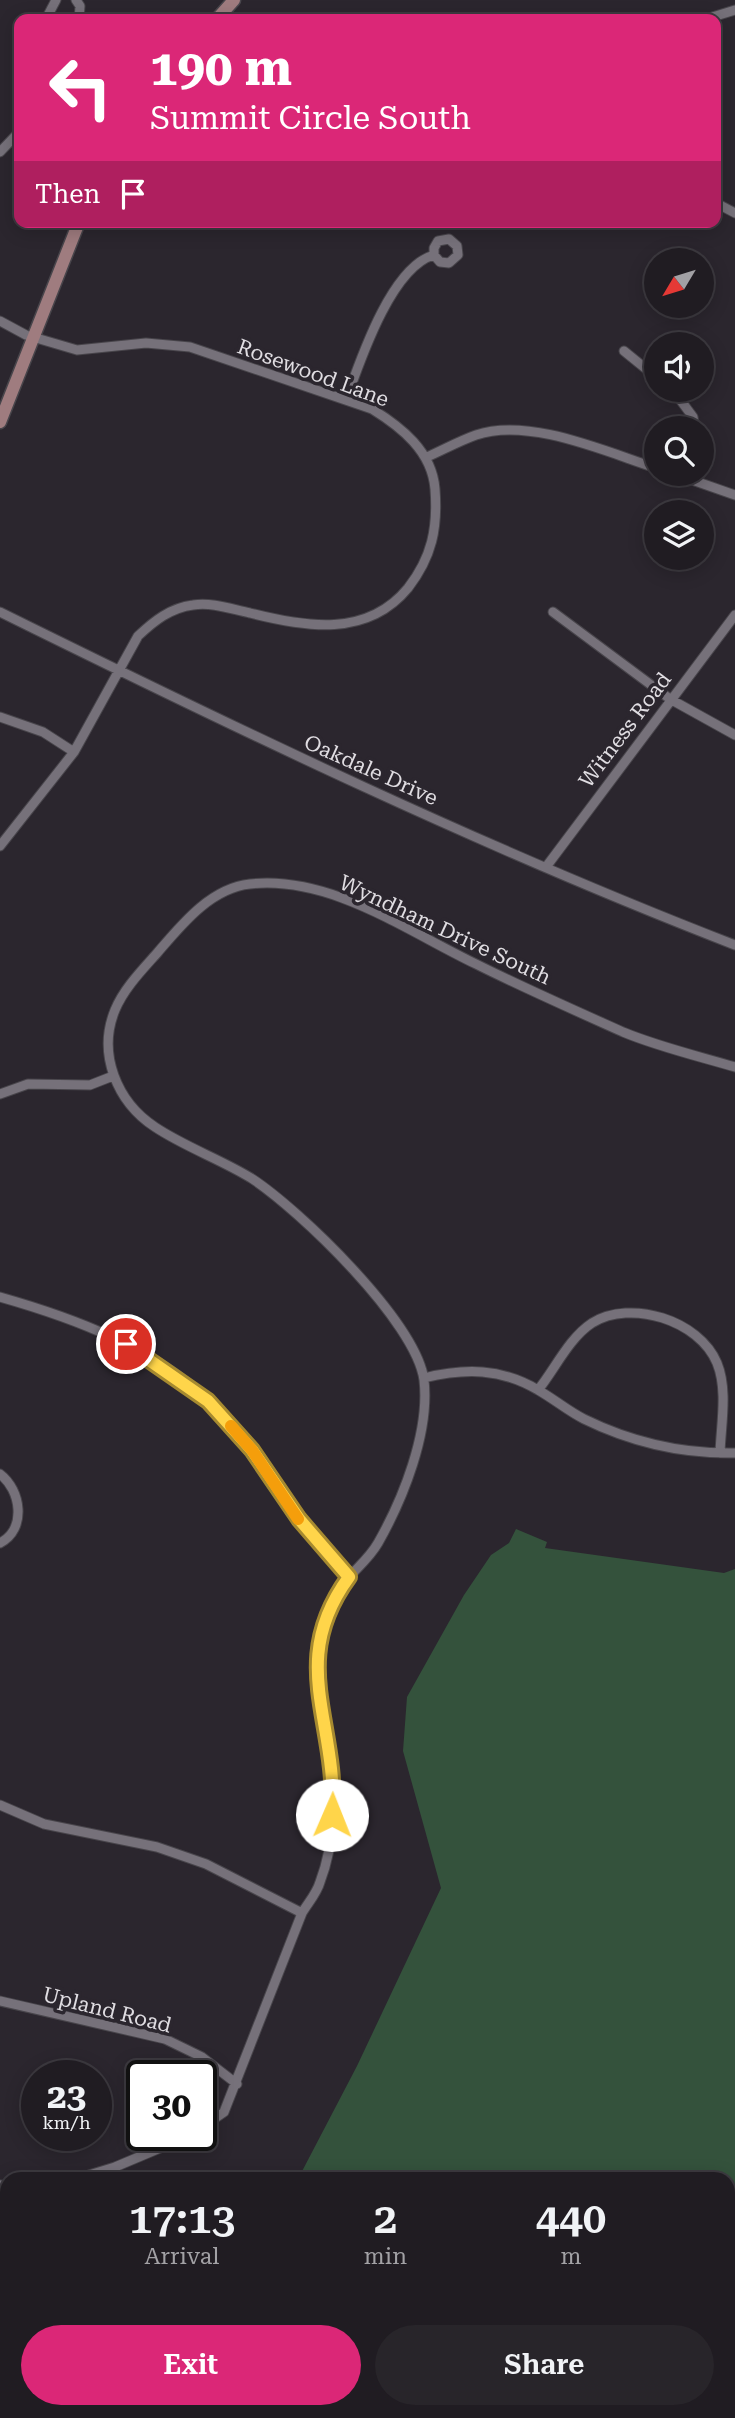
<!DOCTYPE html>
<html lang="en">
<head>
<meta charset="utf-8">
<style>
	body { margin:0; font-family:"Roboto Serif",serif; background:#28252a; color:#f1f3f6; height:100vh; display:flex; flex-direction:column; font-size:26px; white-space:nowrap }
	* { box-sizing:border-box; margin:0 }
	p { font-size:23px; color:#a2a1a5 }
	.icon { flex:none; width:38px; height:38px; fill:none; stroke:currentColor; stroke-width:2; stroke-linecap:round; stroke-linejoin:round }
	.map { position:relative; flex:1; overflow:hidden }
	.drawer { position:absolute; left:0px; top:2172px; width:735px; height:247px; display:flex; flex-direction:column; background:#201c22; border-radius:21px 21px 0 0; box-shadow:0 4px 18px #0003,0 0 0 2px #3d3a40 }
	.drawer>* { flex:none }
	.banner { position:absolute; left:14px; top:14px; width:707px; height:214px; border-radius:14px; box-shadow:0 4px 18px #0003,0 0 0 2px #3d3a40; background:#db2777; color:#fff; overflow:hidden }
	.needle { width:46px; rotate:232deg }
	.buttons { position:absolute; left:644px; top:248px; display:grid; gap:14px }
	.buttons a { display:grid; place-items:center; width:70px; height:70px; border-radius:50%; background:#201c22; box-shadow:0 4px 18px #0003,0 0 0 2px #3d3a40; font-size:35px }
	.speed { position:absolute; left:21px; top:2060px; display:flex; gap:14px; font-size:35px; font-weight:700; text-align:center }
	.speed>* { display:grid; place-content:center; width:91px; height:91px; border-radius:50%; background:#201c22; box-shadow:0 4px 18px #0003,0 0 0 2px #3d3a40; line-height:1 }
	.speed small { font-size:18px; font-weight:400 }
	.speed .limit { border:4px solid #111; border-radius:10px; background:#fff; color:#111 }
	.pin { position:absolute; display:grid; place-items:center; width:60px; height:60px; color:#fff; margin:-30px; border:4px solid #fff; border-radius:50%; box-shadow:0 2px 7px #0007 }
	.me { position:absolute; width:77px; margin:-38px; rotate:1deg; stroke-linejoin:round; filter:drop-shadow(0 0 5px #0008) }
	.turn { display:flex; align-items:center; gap:24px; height:147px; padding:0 21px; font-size:32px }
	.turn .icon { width:91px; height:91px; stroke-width:2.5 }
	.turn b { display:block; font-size:49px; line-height:60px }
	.then { display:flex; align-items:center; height:66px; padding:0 21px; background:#0003; gap:14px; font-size:26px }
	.eta { display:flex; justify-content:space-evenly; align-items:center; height:119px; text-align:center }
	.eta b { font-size:42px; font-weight:600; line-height:49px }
	.cta { display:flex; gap:14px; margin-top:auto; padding:14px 21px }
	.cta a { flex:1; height:80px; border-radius:42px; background:#db2777; color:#fff; font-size:28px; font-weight:600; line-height:80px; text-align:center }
	.cta a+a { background:#28252a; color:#f1f3f6 }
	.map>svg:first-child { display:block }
	.green { fill:#34523c }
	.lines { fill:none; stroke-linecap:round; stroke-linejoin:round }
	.street-casing { stroke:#48454b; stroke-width:11 }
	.secondary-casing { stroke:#48454b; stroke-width:15 }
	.street { stroke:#76717a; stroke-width:9 }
	.secondary { stroke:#9f7c7f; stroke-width:12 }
	.route-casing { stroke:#a68a30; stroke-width:18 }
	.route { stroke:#ffd54a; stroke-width:12 }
	.slow { stroke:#f59e0b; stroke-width:12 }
	.labels { text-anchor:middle; stroke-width:7; stroke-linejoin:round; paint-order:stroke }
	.street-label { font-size:21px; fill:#e0dde2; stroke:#2b262e }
</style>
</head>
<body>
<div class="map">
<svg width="735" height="2418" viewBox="0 0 735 2418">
	<rect width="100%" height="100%" fill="#2b262e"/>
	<path class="green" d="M 516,1529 L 547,1542 L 545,1548 L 724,1573 L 735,1569 L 735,2418 L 668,2418 L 650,2412 L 728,2412 L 728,2179 L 298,2179 L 357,2066 L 441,1888 L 403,1751 L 407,1697 L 464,1595 L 491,1555 L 509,1543 Z"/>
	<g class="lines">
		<defs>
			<path id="street" d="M 76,0 L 80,6 L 79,19
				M 46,19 L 56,0
				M 706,19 L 735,10
				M 0,152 L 19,132
				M 716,203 L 735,213
				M 0,321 L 26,335 L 77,350 L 146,343 L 190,347 L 372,409 C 401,427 432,451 435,489 C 438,528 432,557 408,588 C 367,638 305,627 250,613 C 231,609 212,602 193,605 C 170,608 154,621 138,636 L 74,752 L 0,846
				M 624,351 L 656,377
				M 673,390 L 693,417 L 695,429
				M 346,400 C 360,361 391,267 434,255 L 434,248 L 438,241 L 449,239 L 457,246 L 458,255 L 449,263 L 440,262 L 434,255
				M 427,457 C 443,450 459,441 476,435 C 529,417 606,452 656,468
				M 675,474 L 735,495
				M 0,612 C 241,731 484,848 735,945
				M 553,612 L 670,699 L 735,735
				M 0,717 L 43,732 L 74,752
				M 546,867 L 735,615
				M 0,1094 L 28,1084 L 90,1085 L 113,1076
				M 0,1297 C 74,1318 152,1347 209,1401 C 246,1436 268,1481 300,1520 C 315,1540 333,1558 349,1577
				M 424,1378 C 465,1368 501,1368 538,1390 C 554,1399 568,1411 584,1419 C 633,1443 681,1454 735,1453
				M 538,1390 C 555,1369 569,1338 592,1323 C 631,1299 699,1320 717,1363 C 728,1390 721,1424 720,1453
				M 0,1474 C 21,1490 27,1529 0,1543
				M 0,1805 L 44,1824 L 157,1847 L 206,1864 L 302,1913
				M 0,2001 L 165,2039 L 202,2057 L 237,2084
				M 201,2128 L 224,2112 L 302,1913 C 308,1903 317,1893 320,1882 C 335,1843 337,1790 330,1748 C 325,1719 313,1690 316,1660 C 319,1630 328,1600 349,1577 C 359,1566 370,1557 378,1543 C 403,1499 430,1432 424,1380 C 416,1322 300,1210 251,1178 C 220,1159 185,1147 155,1127 C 117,1102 97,1054 115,1010 C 124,988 143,969 158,952 C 182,924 211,888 250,884 C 330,875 407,931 476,964 C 524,988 574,1010 623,1032 C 659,1047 698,1056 735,1067
				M 76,2179 L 115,2167 L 191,2135
				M 0,2185 L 7,2186
				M 0,2337 L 7,2338
				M 462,2412 L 496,2418
				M 619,2412 L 639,2418
				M 120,2418 L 121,2412
				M 138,2418 L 152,2412
				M 543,2418 L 579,2412"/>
			<path id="secondary" d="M 217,19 L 234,0
				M 0,422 L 79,222"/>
		</defs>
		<use href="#street" class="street-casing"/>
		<use href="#secondary" class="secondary-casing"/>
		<use href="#street" class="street"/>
		<use href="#secondary" class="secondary"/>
	</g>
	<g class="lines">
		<defs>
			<path id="route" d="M 126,1344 L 208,1401 L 252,1450 L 299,1519 L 349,1577 C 286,1663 339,1723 332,1815"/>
		</defs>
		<use href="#route" class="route-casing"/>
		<use href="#route" class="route"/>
		<path class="slow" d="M 231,1426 L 252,1450 L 298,1519"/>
	</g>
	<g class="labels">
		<g class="street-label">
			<text transform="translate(313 373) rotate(20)" y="7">Rosewood Lane</text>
			<text transform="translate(625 730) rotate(-53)" y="7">Witness Road</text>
			<text transform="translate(371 770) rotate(24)" y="7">Oakdale Drive</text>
			<text transform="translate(445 930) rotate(25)" y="7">Wyndham Drive South</text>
			<text transform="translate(107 2010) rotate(14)" y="7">Upland Road</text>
		</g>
	</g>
</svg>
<div class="buttons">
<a><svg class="needle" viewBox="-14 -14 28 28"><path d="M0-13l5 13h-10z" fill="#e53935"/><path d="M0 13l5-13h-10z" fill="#a2a1a5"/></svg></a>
<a><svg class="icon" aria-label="sound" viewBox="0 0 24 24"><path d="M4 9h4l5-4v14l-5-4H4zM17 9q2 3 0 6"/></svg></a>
<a><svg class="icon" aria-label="search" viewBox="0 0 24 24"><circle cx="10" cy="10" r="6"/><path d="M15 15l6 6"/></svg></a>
<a><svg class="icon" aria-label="layers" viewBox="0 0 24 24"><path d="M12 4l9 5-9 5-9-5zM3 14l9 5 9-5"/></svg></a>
</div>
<div class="speed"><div>23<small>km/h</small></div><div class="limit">30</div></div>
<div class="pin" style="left:126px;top:1344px;background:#d93025"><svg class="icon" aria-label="arrive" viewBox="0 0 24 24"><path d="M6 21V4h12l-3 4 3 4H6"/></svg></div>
<svg class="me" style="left:332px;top:1815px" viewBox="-20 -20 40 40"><circle r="19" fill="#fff"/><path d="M0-13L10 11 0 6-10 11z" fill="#ffd54a"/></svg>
<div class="banner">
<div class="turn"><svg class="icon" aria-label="left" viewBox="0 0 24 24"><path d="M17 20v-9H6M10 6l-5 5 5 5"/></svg><div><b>190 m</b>Summit Circle South</div></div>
<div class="then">Then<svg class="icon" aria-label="arrive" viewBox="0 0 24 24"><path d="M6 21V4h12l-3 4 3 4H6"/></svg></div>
</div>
<section class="drawer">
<div class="eta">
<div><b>17:13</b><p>Arrival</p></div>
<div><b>2</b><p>min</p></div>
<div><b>440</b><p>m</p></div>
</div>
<div class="cta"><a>Exit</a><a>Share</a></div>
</section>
</div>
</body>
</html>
